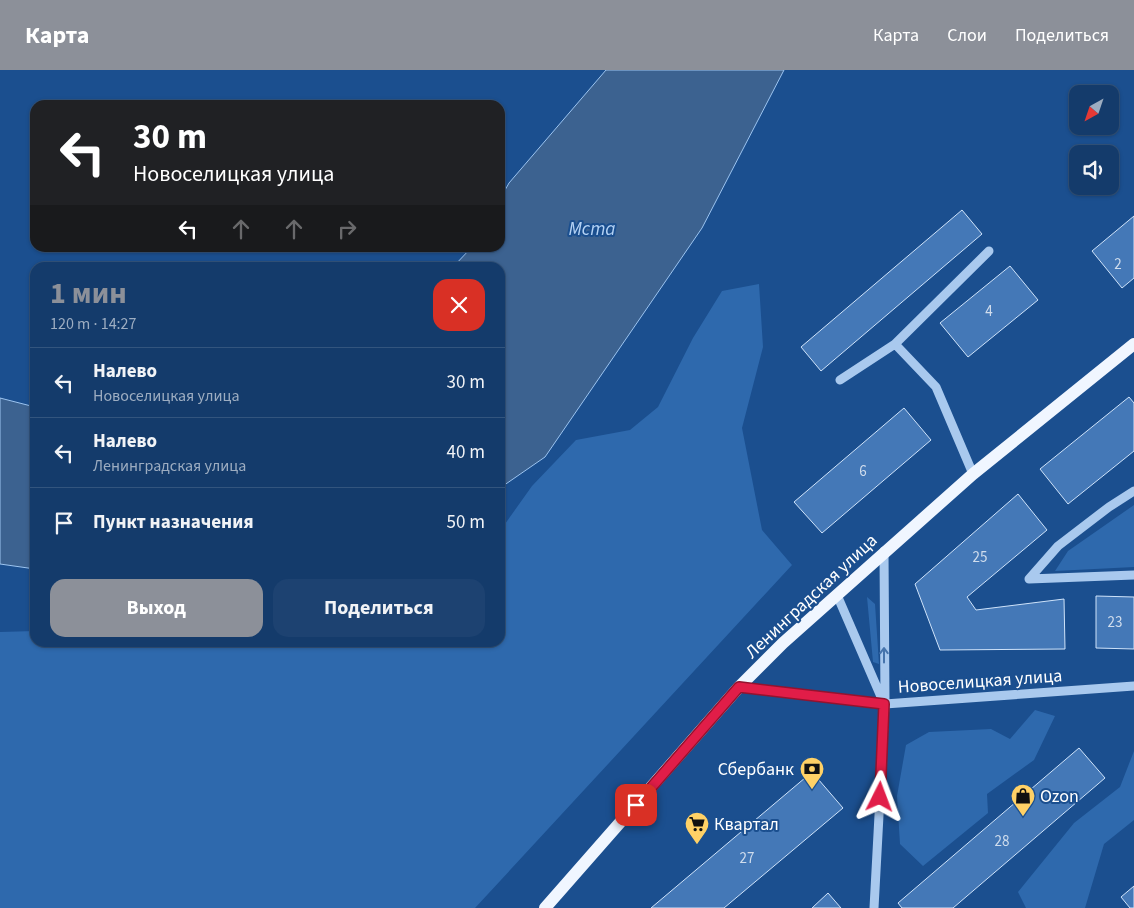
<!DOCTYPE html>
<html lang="ru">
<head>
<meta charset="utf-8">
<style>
	body { margin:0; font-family:"Source Sans 3",sans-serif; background:#1d4271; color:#f1f3f6; height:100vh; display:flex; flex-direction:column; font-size:19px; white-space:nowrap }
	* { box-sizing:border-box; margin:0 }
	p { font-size:16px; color:#9dadc1 }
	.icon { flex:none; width:28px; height:28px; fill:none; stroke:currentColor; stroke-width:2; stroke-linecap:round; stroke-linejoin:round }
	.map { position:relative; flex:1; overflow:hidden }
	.side { position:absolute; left:30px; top:192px; width:475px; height:385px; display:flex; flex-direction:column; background:#143b6b; border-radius:15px; box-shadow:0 1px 4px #0004,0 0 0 1px #33557e }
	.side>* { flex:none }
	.hud { position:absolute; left:30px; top:30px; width:475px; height:152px; border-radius:15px; box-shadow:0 1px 4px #0004,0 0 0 1px #33557e; background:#202124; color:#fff; overflow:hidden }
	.needle { width:32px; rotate:220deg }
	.buttons { position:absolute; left:1069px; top:15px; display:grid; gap:10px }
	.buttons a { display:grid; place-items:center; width:50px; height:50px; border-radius:10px; background:#143b6b; box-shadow:0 1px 4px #0004,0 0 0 1px #33557e; font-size:25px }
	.pin { position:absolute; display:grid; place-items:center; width:42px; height:42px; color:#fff; margin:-21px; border-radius:10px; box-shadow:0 2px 8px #0006 }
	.me { position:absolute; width:55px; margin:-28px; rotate:3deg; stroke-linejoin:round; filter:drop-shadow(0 0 4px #0008) }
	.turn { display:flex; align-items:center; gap:18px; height:105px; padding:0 20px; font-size:22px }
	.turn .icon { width:65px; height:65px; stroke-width:2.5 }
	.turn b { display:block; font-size:35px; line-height:42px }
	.lanes { display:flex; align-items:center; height:48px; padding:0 20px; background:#0003; justify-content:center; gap:25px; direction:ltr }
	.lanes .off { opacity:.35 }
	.round { display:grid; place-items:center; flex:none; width:52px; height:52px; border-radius:15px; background:#1d4271 }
	.summary { display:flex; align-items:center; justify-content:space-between; height:85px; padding:0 20px }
	h1 { font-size:30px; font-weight:700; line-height:38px; color:#8c9099 }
	.cta { display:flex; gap:10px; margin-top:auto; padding:10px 20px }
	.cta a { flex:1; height:58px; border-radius:15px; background:#8c9099; color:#fff; font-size:20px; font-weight:700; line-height:58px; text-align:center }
	.cta a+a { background:#1d4271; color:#f1f3f6 }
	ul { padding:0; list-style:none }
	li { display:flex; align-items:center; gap:15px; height:70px; padding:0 20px; border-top:1px solid #33557e }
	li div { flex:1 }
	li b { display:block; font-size:19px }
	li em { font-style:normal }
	header { display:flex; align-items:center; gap:30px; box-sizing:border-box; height:70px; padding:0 25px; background:#8c9099; color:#fff }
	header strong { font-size:24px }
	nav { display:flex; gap:28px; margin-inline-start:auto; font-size:18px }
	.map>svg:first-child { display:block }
	.green { fill:#2e69ad }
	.water { fill:#3c6290; stroke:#9cc4f0 }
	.building { fill:#4478b7; stroke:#cfe3fa }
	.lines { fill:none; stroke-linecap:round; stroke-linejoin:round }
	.minor { stroke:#a9c9ee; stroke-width:9 }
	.major { stroke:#f0f6ff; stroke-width:12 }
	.oneway { stroke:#4674ac }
	.route-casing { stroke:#92132f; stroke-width:12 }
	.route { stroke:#e11d48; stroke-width:9 }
	.labels { text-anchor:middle; stroke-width:4; stroke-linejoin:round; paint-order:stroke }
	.number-label { font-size:15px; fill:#d0dded }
	.street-label { font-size:18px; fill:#fff; stroke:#1b4f8f }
	.poi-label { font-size:18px; fill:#fff; stroke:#1b4f8f; text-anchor:start }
	.water-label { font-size:19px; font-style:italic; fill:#b5d3f5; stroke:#1b4f8f }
</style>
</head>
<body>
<header>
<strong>Карта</strong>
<nav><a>Карта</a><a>Слои</a><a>Поделиться</a></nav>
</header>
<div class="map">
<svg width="1134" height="838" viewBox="0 0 1134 838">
	<rect width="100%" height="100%" fill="#1b4f8f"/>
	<path class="green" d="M 759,214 L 763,277 L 742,358 L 762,460 L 792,495 L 475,838 L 0,838 L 0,562 L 35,561 L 35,572 L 160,572 L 184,576 L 209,572 L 500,572 L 500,461 L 532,416 L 576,370 L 630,360 L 658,337 L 693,268 L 722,221 Z
		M 1134,435 L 1134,497 L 1055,501 L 1068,481 Z
		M 867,527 L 875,534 L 879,594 L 873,592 Z
		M 1035,640 L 1055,646 L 1034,690 L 987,724 L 988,743 L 923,796 L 900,774 L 897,726 L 906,675 L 929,662 L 991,659 L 1010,669 Z
		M 1134,681 L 1134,750 L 1104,774 L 1085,838 L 1026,838 L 1018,822 L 1074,753 L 1120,717 Z"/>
	<path class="water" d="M 606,0 L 784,0 L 702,158 L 545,387 L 500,418 L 500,198 L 453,197 L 471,178 L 500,178 L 500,129 L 509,113 Z
		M 0,328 L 35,337 L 35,499 L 0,494 Z"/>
	<path class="building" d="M 962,140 L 982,164 L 821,301 L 801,277 Z
		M 1134,146 L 1134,208 L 1122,218 L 1092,181 Z
		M 1010,196 L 1038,230 L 968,287 L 940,253 Z
		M 1129,327 L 1134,333 L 1134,381 L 1068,434 L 1040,399 Z
		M 904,338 L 931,370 L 822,463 L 794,432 Z
		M 1018,424 L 1047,460 L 967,527 L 976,540 L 1064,529 L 1065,579 L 940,580 L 915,514 Z
		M 1096,526 L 1134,527 L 1134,579 L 1096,578 Z
		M 1079,678 L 1105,708 L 953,838 L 902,838 L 898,833 Z
		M 812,702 L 843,738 L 724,838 L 651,838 Z
		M 1134,816 L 1134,838 L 1130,838 L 1121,827 Z
		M 828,823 L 841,838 L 812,838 Z"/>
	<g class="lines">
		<path class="minor" d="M 895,274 L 989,181
			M 840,310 L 895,274 L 936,317 L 973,404
			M 1134,421 L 1109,437 L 1058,476 L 1029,509 L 1134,505
			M 837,525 L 882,629
			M 739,617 L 885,634 L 1134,616
			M 874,838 L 885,634 L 884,481"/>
		<path class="major" d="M 545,838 L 739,617 L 783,573 L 973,404 L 1134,274"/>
	</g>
	<defs><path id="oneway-shaft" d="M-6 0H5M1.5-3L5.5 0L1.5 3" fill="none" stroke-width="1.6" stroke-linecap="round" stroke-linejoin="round" transform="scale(1.25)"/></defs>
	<use class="oneway" href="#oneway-shaft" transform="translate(884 585) rotate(-90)"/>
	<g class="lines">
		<defs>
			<path id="route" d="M 636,735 L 739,617 L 884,634 L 880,727"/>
		</defs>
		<use href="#route" class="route-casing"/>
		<use href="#route" class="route"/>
	</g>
	<defs>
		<symbol id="bank-pin" viewBox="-11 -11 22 30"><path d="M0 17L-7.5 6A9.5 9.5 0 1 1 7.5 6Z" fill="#ffd166" stroke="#1b4f8f"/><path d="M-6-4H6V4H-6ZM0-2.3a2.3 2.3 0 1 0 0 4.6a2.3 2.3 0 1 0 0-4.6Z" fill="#111"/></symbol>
		<symbol id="shop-pin" viewBox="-11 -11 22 30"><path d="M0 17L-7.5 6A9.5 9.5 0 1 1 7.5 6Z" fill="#ffd166" stroke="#1b4f8f"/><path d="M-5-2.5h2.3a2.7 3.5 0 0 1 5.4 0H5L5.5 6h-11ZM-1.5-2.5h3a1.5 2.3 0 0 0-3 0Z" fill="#111"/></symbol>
		<symbol id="supermarket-pin" viewBox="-11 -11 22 30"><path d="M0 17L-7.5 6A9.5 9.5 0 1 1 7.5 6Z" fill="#ffd166" stroke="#1b4f8f"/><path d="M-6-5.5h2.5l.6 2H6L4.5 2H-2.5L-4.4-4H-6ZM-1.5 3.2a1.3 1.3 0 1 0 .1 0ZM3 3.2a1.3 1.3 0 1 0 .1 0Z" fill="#111"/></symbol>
	</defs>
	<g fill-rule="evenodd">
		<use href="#bank-pin" x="798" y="685" width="28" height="38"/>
		<use href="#shop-pin" x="1009" y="712" width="28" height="38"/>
		<use href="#supermarket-pin" x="683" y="740" width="28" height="38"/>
	</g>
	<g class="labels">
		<g class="number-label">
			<text x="1118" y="199">2</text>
			<text x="989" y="246">4</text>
			<text x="863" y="406">6</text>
			<text x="980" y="492">25</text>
			<text x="1115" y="557">23</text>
			<text x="1002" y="776">28</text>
			<text x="747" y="793">27</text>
		</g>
		<g class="street-label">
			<text transform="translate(811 526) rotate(-43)" y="6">Ленинградская улица</text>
			<text transform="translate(980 611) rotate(-4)" y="6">Новоселицкая улица</text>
		</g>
		<g class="poi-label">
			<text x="794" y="705" text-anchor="end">Сбербанк</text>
			<text x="1040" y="732">Ozon</text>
			<text x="714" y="760">Квартал</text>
		</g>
		<g class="water-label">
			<text x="592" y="165">Мста</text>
		</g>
	</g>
</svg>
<div class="buttons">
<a><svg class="needle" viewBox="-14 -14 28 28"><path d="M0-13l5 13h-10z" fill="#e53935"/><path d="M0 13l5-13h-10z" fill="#9dadc1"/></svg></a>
<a><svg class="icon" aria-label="sound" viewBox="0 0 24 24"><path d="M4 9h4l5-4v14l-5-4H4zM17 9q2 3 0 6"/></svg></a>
</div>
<div class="pin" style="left:636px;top:735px;background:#d93025"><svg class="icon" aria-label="arrive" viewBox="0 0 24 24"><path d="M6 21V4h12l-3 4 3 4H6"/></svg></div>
<svg class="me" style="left:880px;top:727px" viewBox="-20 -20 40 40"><path d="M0-17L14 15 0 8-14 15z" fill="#e11d48" stroke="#fff" stroke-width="4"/></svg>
<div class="hud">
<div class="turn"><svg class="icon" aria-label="left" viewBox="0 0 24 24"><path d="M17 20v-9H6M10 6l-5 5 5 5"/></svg><div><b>30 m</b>Новоселицкая улица</div></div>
<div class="lanes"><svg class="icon" aria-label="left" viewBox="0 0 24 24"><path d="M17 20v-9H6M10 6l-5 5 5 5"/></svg><svg class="icon off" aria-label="ahead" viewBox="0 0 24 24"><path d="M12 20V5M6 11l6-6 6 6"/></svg><svg class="icon off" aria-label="ahead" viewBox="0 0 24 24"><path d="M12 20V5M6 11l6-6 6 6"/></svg><svg class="icon off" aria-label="right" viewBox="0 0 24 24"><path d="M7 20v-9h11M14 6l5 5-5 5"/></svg></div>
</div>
<section class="side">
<div class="summary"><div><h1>1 мин</h1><p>120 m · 14:27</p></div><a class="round" style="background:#d93025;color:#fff"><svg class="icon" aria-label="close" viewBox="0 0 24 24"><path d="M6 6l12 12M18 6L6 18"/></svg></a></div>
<ul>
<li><svg class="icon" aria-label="left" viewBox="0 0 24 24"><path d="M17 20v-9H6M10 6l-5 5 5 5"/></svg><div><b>Налево</b><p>Новоселицкая улица</p></div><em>30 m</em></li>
<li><svg class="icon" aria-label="left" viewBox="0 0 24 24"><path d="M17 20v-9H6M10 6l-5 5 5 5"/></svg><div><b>Налево</b><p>Ленинградская улица</p></div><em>40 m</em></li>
<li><svg class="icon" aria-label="arrive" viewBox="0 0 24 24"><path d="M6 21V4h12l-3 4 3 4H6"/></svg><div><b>Пункт назначения</b></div><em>50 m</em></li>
</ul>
<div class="cta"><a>Выход</a><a>Поделиться</a></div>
</section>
</div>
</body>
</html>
